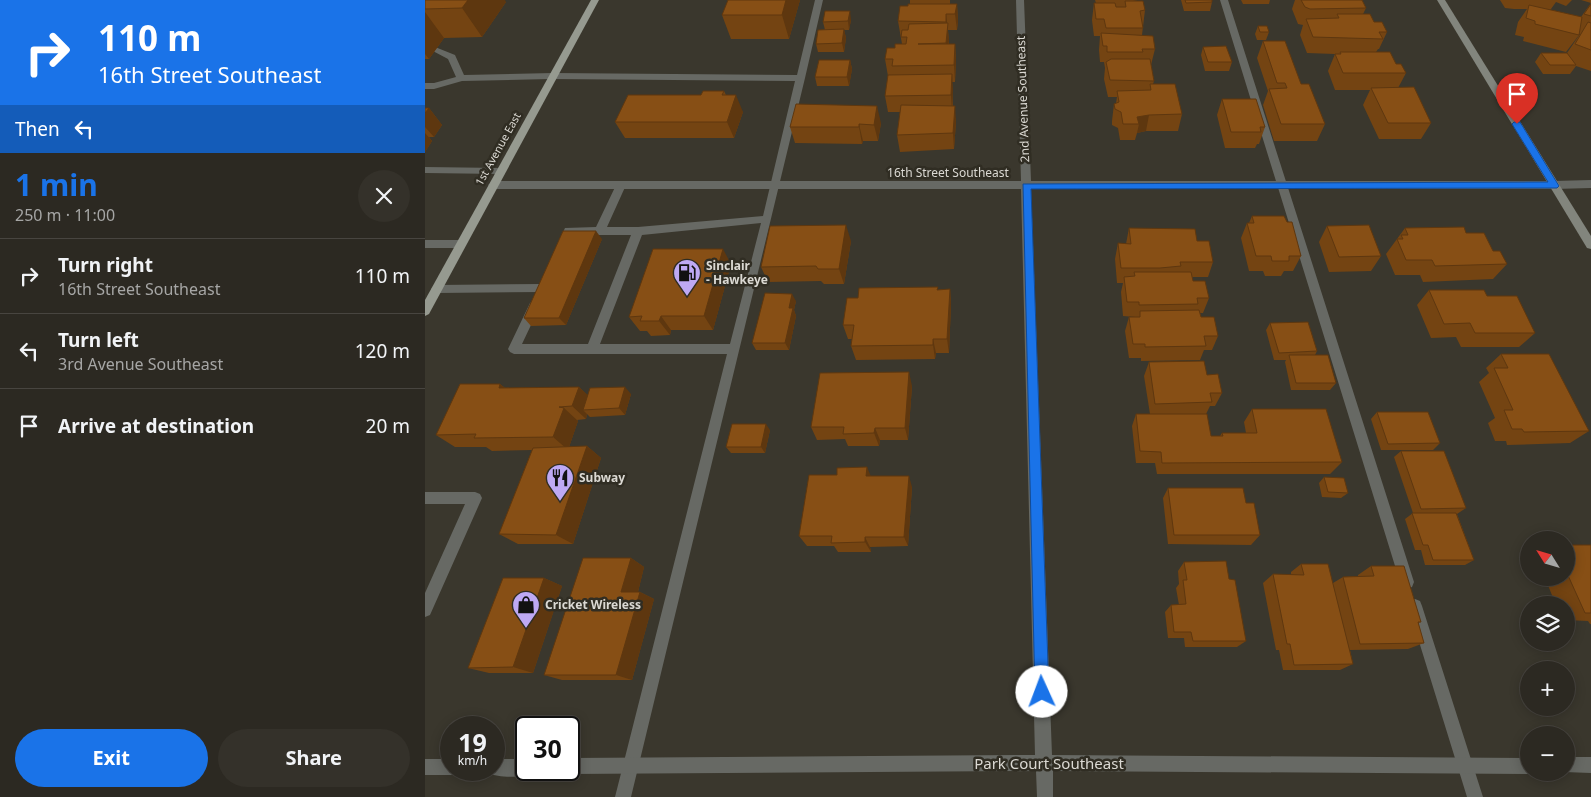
<!DOCTYPE html>
<html lang="en">
<head>
<meta charset="utf-8">
<style>
	body { margin:0; font-family:"Noto Sans",sans-serif; background:#34312a; color:#f1f3f6; height:100vh; display:flex; flex-direction:column; font-size:19px; white-space:nowrap }
	* { box-sizing:border-box; margin:0 }
	p { font-size:16px; color:#a6a6a5 }
	.icon { flex:none; width:28px; height:28px; fill:none; stroke:currentColor; stroke-width:2; stroke-linecap:round; stroke-linejoin:round }
	.map { position:relative; flex:1; overflow:hidden }
	.sheet { display:flex; flex-direction:column; background:#2c2922; width:425px }
	.sheet>* { flex:none }
	.guide { background:#1a73e8; color:#fff; overflow:hidden }
	.needle { width:32px; rotate:307deg }
	.tools { position:absolute; left:1095px; top:531px; display:grid; gap:10px }
	.tools a { display:grid; place-items:center; width:55px; height:55px; border-radius:50%; background:#2c2922; box-shadow:0 2px 12px #0003,0 0 0 1px #484540; font-size:25px }
	.speed { position:absolute; left:15px; top:716px; display:flex; gap:10px; font-size:25px; font-weight:700; text-align:center }
	.speed>* { display:grid; place-content:center; width:65px; height:65px; border-radius:50%; background:#2c2922; box-shadow:0 2px 12px #0003,0 0 0 1px #484540; line-height:1 }
	.speed small { font-size:12px; font-weight:400 }
	.speed .limit { border:2px solid #111; border-radius:8px; background:#fff; color:#111 }
	.pin { position:absolute; display:grid; place-items:center; width:42px; height:42px; color:#fff; margin:-51px -21px; border-radius:50% 50% 50% 0; rotate:-45deg; box-shadow:0 0 5px #0007 }
	.pin .icon { rotate:45deg }
	.me { position:absolute; width:55px; margin:-28px; rotate:358deg; stroke-linejoin:round; filter:drop-shadow(0 0 4px #0008) }
	.turn { display:flex; align-items:center; gap:18px; height:105px; padding:0 15px; font-size:22px }
	.turn .icon { width:65px; height:65px; stroke-width:2.5 }
	.turn b { display:block; font-size:35px; line-height:42px }
	.then { display:flex; align-items:center; height:48px; padding:0 15px; background:#0003; gap:10px; font-size:19px }
	.round { display:grid; place-items:center; flex:none; width:52px; height:52px; border-radius:26px; background:#34312a }
	.summary { display:flex; align-items:center; justify-content:space-between; height:85px; padding:0 15px }
	h1 { font-size:30px; font-weight:700; line-height:38px; color:#1a73e8 }
	.primary-button { display:flex; gap:10px; margin-top:auto; padding:10px 15px }
	.primary-button a { flex:1; height:58px; border-radius:30px; background:#1a73e8; color:#fff; font-size:20px; font-weight:700; line-height:58px; text-align:center }
	.primary-button a+a { background:#34312a; color:#f1f3f6 }
	ul { padding:0; list-style:none }
	li { display:flex; align-items:center; gap:15px; height:75px; padding:0 15px; border-top:1px solid #484540 }
	li div { flex:1 }
	li b { display:block; font-size:19px }
	li em { font-style:normal }
	main { display:flex; flex:1; min-height:0 }
	.map>svg:first-child { display:block }
	.lines { fill:none; stroke-linecap:round; stroke-linejoin:round }
	.service { fill:#676964; fill-rule:evenodd }
	.minor { fill:#676964; fill-rule:evenodd }
	.tertiary { fill:#676964; fill-rule:evenodd }
	.secondary { fill:#82857d; fill-rule:evenodd }
	.primary { fill:#969a90; fill-rule:evenodd }
	.wall { fill:#744412 }
	.shaded-wall { fill:#5e370f }
	.building { fill:#874f15; stroke:#5e370f }
	.route { fill:#1a73e8; stroke:#114b97 }
	.labels { text-anchor:middle; stroke-width:5; stroke-linejoin:round; paint-order:stroke }
	.far-street-label { font-size:11px; fill:#dbd9d3; stroke:#302d23 }
	.street-label { font-size:12px; fill:#dbd9d3; stroke:#302d23 }
	.poi-label { font-size:12px; font-weight:bold; fill:#dbd9d3; stroke:#302d23; text-anchor:start }
	.near-street-label { font-size:15px; fill:#dbd9d3; stroke:#302d23 }
</style>
</head>
<body>
<main>
<section class="sheet">
<div class="guide">
<div class="turn"><svg class="icon" aria-label="right" viewBox="0 0 24 24"><path d="M7 20v-9h11M14 6l5 5-5 5"/></svg><div><b>110 m</b>16th Street Southeast</div></div>
<div class="then">Then<svg class="icon" aria-label="left" viewBox="0 0 24 24"><path d="M17 20v-9H6M10 6l-5 5 5 5"/></svg></div>
</div>
<div class="summary"><div><h1>1 min</h1><p>250 m · 11:00</p></div><a class="round"><svg class="icon" aria-label="close" viewBox="0 0 24 24"><path d="M6 6l12 12M18 6L6 18"/></svg></a></div>
<ul>
<li><svg class="icon" aria-label="right" viewBox="0 0 24 24"><path d="M7 20v-9h11M14 6l5 5-5 5"/></svg><div><b>Turn right</b><p>16th Street Southeast</p></div><em>110 m</em></li>
<li><svg class="icon" aria-label="left" viewBox="0 0 24 24"><path d="M17 20v-9H6M10 6l-5 5 5 5"/></svg><div><b>Turn left</b><p>3rd Avenue Southeast</p></div><em>120 m</em></li>
<li><svg class="icon" aria-label="arrive" viewBox="0 0 24 24"><path d="M6 21V4h12l-3 4 3 4H6"/></svg><div><b>Arrive at destination</b></div><em>20 m</em></li>
</ul>
<div class="primary-button"><a>Exit</a><a>Share</a></div>
</section>
<div class="map">
<svg width="1166" height="797" viewBox="0 0 1166 797">
	<rect width="100%" height="100%" fill="#3a372d"/>
	<g class="lines">
		<path class="service" d="M 390,0 L 398,0 L 380,78 L 206,797 L 190,797 L 302,354 L 89,354 L 85,352 L 83,349 L 105,303 L 109,301 L 115,306 L 97,344 L 163,344 L 206,235 L 147,235 L 140,250 L 132,250 L 131,247 L 140,228 L 171,227 L 192,183 L 200,183 L 201,185 L 182,227 L 213,227 L 338,216 L 370,81 L 125,79 L 37,81 L 9,89 L 0,89 L 0,83 L 9,83 L 31,77 L 23,59 L 6,50 L 10,47 L 30,55 L 39,75 L 128,73 L 372,75 ZM 336,223 L 305,344 L 175,344 L 217,235 Z
			M 795,0 L 803,0 L 989,582 L 987,587 L 982,589 L 977,587 L 975,582 Z
			M 0,167 L 76,168 L 81,171 L 76,174 L 0,173 Z
			M 0,240 L 36,240 L 41,244 L 36,248 L 0,248 Z
			M 117,284 L 123,288 L 117,292 L 12,293 L 6,289 L 12,285 Z
			M 0,492 L 50,492 L 55,494 L 57,498 L 5,615 L 0,617 L 0,593 L 40,504 L 0,504 Z
			M 990,599 L 995,601 L 997,606 L 1058,797 L 1042,797 L 983,606 L 985,601 Z"/>
		<path class="minor" d="M 591,0 L 599,0 L 606,181 L 1129,181 L 1134,185 L 1129,189 L 606,189 L 627,755 L 1104,758 L 1104,772 L 1108,772 L 1104,774 L 628,771 L 628,797 L 612,797 L 611,771 L 144,774 L 138,772 L 137,770 L 144,770 L 144,758 L 610,755 L 596,189 L 68,189 L 63,185 L 68,181 L 596,181 Z
			M 1141,757 L 1166,757 L 1166,773 L 1139,772 L 1141,772 Z
			M 0,759 L 26,759 L 26,770 L 33,770 L 32,773 L 26,775 L 0,775 Z
			M 69,759 L 101,759 L 101,770 L 108,770 L 107,773 C 96,778 74,778 63,773 L 62,770 L 69,770 Z"/>
		<path class="tertiary" d="M 1166,180 L 1166,188 L 1129,189 L 1124,185 L 1129,181 Z"/>
		<path class="secondary" d="M 1012,0 L 1020,0 L 1166,236 L 1166,249 L 1162,248 Z"/>
		<path class="primary" d="M 166,0 L 174,0 L 4,314 L 0,316 L 0,300 Z"/>
	</g>
	<path class="wall" d="M 0,0 L 81,2 L 57,37 L 19,38 L 4,59 L 0,59 Z
		M 375,0 L 364,39 L 306,39 L 297,15 Z
		M 485,0 L 525,0 L 525,4 L 532,4 L 533,21 L 532,30 L 523,30 L 524,44 L 530,44 L 531,61 L 530,82 L 527,82 L 528,106 L 531,122 L 529,149 L 475,152 L 472,135 L 475,112 L 463,112 L 460,96 L 463,76 L 460,59 L 470,48 L 477,44 L 473,21 L 483,6 L 485,4 Z
		M 670,0 L 713,0 L 708,1 L 720,10 L 717,35 L 730,49 L 726,65 L 729,81 L 728,84 L 757,114 L 753,131 L 721,131 L 712,133 L 710,140 L 695,140 L 693,128 L 687,125 L 687,121 L 689,104 L 691,103 L 692,97 L 683,97 L 679,79 L 680,68 L 679,62 L 675,62 L 674,50 L 675,36 L 669,36 L 667,20 L 669,3 L 671,3 Z
		M 756,0 L 787,0 L 787,2 L 785,11 L 759,11 Z
		M 816,0 L 845,0 L 844,4 L 818,4 Z
		M 870,0 L 937,0 L 941,8 L 938,14 L 962,32 L 954,49 L 953,49 L 951,52 L 971,64 L 981,73 L 973,88 L 1006,123 L 996,139 L 954,139 L 938,105 L 945,90 L 910,90 L 903,71 L 910,54 L 882,53 L 875,35 L 878,25 L 873,24 L 867,9 Z
		M 1075,0 L 1147,0 L 1141,6 L 1131,2 L 1126,9 L 1123,9 L 1156,17 L 1166,3 L 1156,0 L 1166,0 L 1166,71 L 1151,66 L 1145,74 L 1118,74 L 1110,62 L 1116,53 L 1142,53 L 1155,34 L 1154,33 L 1154,35 L 1141,52 L 1098,41 L 1099,37 L 1090,35 L 1093,22 L 1102,9 L 1089,9 L 1080,8 Z
		M 426,20 L 424,30 L 419,30 L 421,38 L 419,52 L 393,52 L 391,44 L 400,30 L 398,22 Z
		M 833,26 L 844,32 L 841,40 L 832,40 L 830,34 Z
		M 838,41 L 876,84 L 900,124 L 892,141 L 849,141 L 838,105 L 843,91 L 832,58 Z
		M 778,47 L 807,62 L 804,71 L 780,71 L 776,55 Z
		M 425,60 L 427,69 L 424,86 L 392,86 L 390,77 Z
		M 299,91 L 301,95 L 318,112 L 309,138 L 200,138 L 190,122 L 276,95 Z
		M 797,99 L 840,127 L 834,144 L 832,144 L 830,148 L 800,148 L 792,115 Z
		M 0,108 L 4,108 L 17,125 L 9,137 L 4,137 L 7,141 L 0,152 Z
		M 456,123 L 453,141 L 438,141 L 437,144 L 370,143 L 365,127 Z
		M 827,216 L 862,222 L 876,256 L 868,271 L 859,271 L 856,276 L 840,276 L 838,271 L 824,271 L 816,238 L 822,223 L 824,223 Z
		M 902,226 L 956,256 L 946,271 L 904,272 L 894,242 Z
		M 704,228 L 772,241 L 788,262 L 783,277 L 767,277 L 768,281 L 784,298 L 778,313 L 775,313 L 776,317 L 793,336 L 787,350 L 779,350 L 775,360 L 716,361 L 716,358 L 704,358 L 700,331 L 704,317 L 710,317 L 698,316 L 696,292 L 698,283 L 692,283 L 690,259 L 693,243 L 701,244 Z
		M 980,228 L 1041,233 L 1068,251 L 1082,264 L 1068,279 L 998,282 L 995,275 L 970,275 L 961,254 Z
		M 177,239 L 141,325 L 106,326 L 99,318 Z
		M 426,241 L 419,284 L 399,284 L 396,281 L 343,282 L 336,267 Z
		M 306,264 L 288,330 L 246,330 L 245,335 L 226,336 L 222,331 L 215,331 L 204,317 Z
		M 525,289 L 526,304 L 524,353 L 511,353 L 510,359 L 431,360 L 426,346 L 427,339 L 423,339 L 418,325 L 433,298 L 513,290 Z
		M 1004,290 L 1062,296 L 1110,333 L 1094,347 L 1036,347 L 1031,337 L 1006,338 L 992,305 Z
		M 371,301 L 369,310 L 371,316 L 364,350 L 331,350 L 327,343 Z
		M 845,323 L 892,351 L 890,355 L 911,383 L 905,390 L 866,390 L 860,362 L 861,360 L 849,360 L 841,330 Z
		M 1076,354 L 1164,431 L 1145,443 L 1082,445 L 1081,441 L 1070,441 L 1063,423 L 1070,418 L 1054,382 L 1064,373 L 1061,368 Z
		M 724,362 L 782,375 L 797,393 L 790,406 L 785,406 L 781,414 L 786,436 L 795,436 L 797,433 L 821,433 L 819,422 L 827,409 L 917,462 L 905,474 L 732,474 L 730,463 L 711,463 L 707,426 L 711,414 L 725,414 L 719,376 Z
		M 75,384 L 80,388 L 154,387 L 162,395 L 206,394 L 200,415 L 165,417 L 162,414 L 161,419 L 152,420 L 153,421 L 144,447 L 162,446 L 176,458 L 148,544 L 93,544 L 74,534 L 107,450 L 67,451 L 61,447 L 30,447 L 11,435 Z
		M 487,386 L 483,440 L 455,440 L 454,446 L 423,446 L 420,439 L 392,440 L 386,427 Z
		M 952,412 L 1015,443 L 1008,450 L 956,450 L 946,419 Z
		M 345,430 L 340,453 L 306,453 L 301,447 Z
		M 976,451 L 1041,508 L 1032,514 L 1049,560 L 1040,565 L 1000,565 L 996,550 L 990,550 L 980,519 L 988,513 L 969,457 Z
		M 446,476 L 487,487 L 483,546 L 445,547 L 446,552 L 413,552 L 409,546 L 382,546 L 374,536 Z
		M 899,477 L 923,493 L 916,498 L 897,497 L 894,483 Z
		M 743,488 L 821,503 L 835,535 L 826,545 L 743,544 L 738,498 Z
		M 1141,545 L 1166,545 L 1166,624 L 1165,624 L 1163,621 L 1141,620 L 1141,605 L 1131,605 L 1120,578 L 1141,578 Z
		M 206,558 L 219,567 L 213,592 L 215,592 L 229,599 L 207,680 L 137,680 L 119,675 Z
		M 759,562 L 804,579 L 821,641 L 812,647 L 760,647 L 759,638 L 743,638 L 740,612 L 746,605 L 754,605 L 751,588 L 754,584 L 753,571 Z
		M 876,564 L 908,583 L 918,577 L 933,576 L 933,575 L 946,566 L 996,622 L 993,623 L 999,643 L 983,649 L 925,650 L 928,664 L 915,670 L 858,670 L 854,650 L 851,650 L 838,583 L 848,574 L 866,575 L 866,572 Z
		M 119,578 L 137,586 L 108,673 L 64,673 L 43,668 Z"/>
	<path class="shaded-wall" d="M 43,0 L 80,0 L 81,2 L 57,37 L 37,8 Z
		M 361,0 L 375,0 L 364,39 L 357,15 Z
		M 532,4 L 533,21 L 532,30 L 530,14 Z
		M 425,11 L 426,20 L 424,30 L 423,21 Z
		M 0,12 L 19,38 L 4,59 L 0,54 Z
		M 521,14 L 524,40 L 522,60 L 521,43 L 522,34 L 521,22 Z
		M 419,29 L 421,38 L 419,52 L 417,43 Z
		M 530,44 L 531,61 L 530,82 L 529,65 Z
		M 425,60 L 427,69 L 424,86 L 422,77 Z
		M 527,74 L 528,90 L 527,111 L 526,95 Z
		M 311,95 L 318,112 L 309,138 L 302,122 Z
		M 452,106 L 456,123 L 453,141 L 449,125 Z
		M 530,106 L 531,122 L 529,149 L 528,133 Z
		M 4,108 L 17,125 L 9,137 L 0,127 L 0,113 Z
		M 724,115 L 721,131 L 712,133 L 714,124 L 712,117 Z
		M 434,124 L 438,141 L 437,144 L 434,127 Z
		M 0,133 L 7,141 L 0,152 Z
		M 421,225 L 426,241 L 419,284 L 414,269 Z
		M 171,231 L 177,239 L 141,325 L 134,318 Z
		M 298,249 L 306,264 L 288,330 L 279,316 Z
		M 525,289 L 526,304 L 524,353 L 522,339 Z
		M 367,294 L 371,301 L 369,310 L 371,316 L 364,350 L 360,343 L 364,308 Z
		M 236,316 L 246,330 L 245,335 L 234,321 Z
		M 508,339 L 511,353 L 510,359 L 508,345 Z
		M 484,372 L 487,386 L 483,440 L 480,428 Z
		M 75,384 L 91,397 L 74,388 Z
		M 154,387 L 168,400 L 158,410 L 162,414 L 161,419 L 147,406 Z
		M 200,387 L 206,394 L 200,415 L 194,408 Z
		M 139,408 L 153,421 L 143,450 L 128,437 Z
		M 341,424 L 345,430 L 340,453 L 336,447 Z
		M 450,428 L 455,440 L 454,446 L 449,433 Z
		M 162,446 L 176,458 L 148,544 L 131,535 Z
		M 442,467 L 447,479 L 441,476 Z
		M 484,476 L 487,487 L 483,546 L 479,537 Z
		M 440,537 L 445,547 L 446,552 L 440,542 Z
		M 206,558 L 219,567 L 211,600 L 196,592 Z
		M 119,578 L 137,586 L 108,673 L 88,667 Z
		M 215,592 L 229,599 L 207,680 L 191,675 Z"/>
	<path class="building" d="M 0,0 L 43,0 L 37,8 L 0,9 Z
		M 303,0 L 361,0 L 357,15 L 297,15 Z
		M 760,0 L 787,0 L 787,2 L 761,3 Z
		M 876,0 L 937,0 L 941,8 L 885,9 L 880,7 Z
		M 700,1 L 718,1 L 720,10 L 715,11 L 718,28 L 681,28 L 679,19 L 671,19 L 669,3 L 690,3 L 691,7 L 701,7 Z
		M 483,4 L 532,4 L 530,14 L 521,14 L 521,22 L 473,21 L 475,6 L 483,6 Z
		M 1166,4 L 1166,16 L 1159,14 Z
		M 1104,5 L 1157,17 L 1154,35 L 1110,24 L 1110,21 L 1101,18 Z
		M 400,11 L 425,11 L 423,21 L 398,22 Z
		M 912,14 L 945,14 L 949,22 L 957,22 L 962,32 L 954,32 L 958,39 L 888,37 L 881,19 L 914,18 Z
		M 1163,22 L 1166,23 L 1166,50 L 1150,44 Z
		M 523,23 L 521,43 L 493,44 L 530,44 L 529,65 L 467,66 L 468,59 L 460,59 L 462,48 L 470,48 L 470,44 L 481,44 L 482,37 L 476,37 L 477,30 L 483,30 L 484,24 Z
		M 833,26 L 842,26 L 844,32 L 835,32 Z
		M 419,29 L 417,43 L 391,44 L 393,30 Z
		M 676,33 L 728,36 L 730,49 L 717,49 L 718,52 L 682,52 L 682,46 L 678,46 Z
		M 838,41 L 860,41 L 876,84 L 884,84 L 900,124 L 856,124 L 844,89 L 862,88 L 860,83 L 852,83 Z
		M 801,46 L 807,62 L 783,62 L 778,47 Z
		M 915,52 L 965,52 L 971,64 L 976,64 L 981,73 L 918,73 L 910,54 L 916,54 Z
		M 1116,53 L 1142,53 L 1151,65 L 1125,65 Z
		M 686,59 L 725,59 L 729,81 L 685,80 L 681,62 Z
		M 394,60 L 425,60 L 422,77 L 390,77 Z
		M 527,74 L 526,95 L 460,96 L 463,75 Z
		M 725,84 L 750,84 L 757,114 L 724,115 L 712,117 L 714,124 L 698,124 L 696,112 L 690,109 L 689,104 L 694,102 L 692,91 L 726,90 Z
		M 989,87 L 1006,123 L 963,123 L 946,88 Z
		M 278,91 L 299,91 L 297,95 L 311,95 L 302,122 L 190,122 L 203,95 L 276,95 Z
		M 797,99 L 831,99 L 840,127 L 835,127 L 836,132 L 806,132 Z
		M 371,104 L 452,106 L 449,125 L 434,124 L 434,127 L 365,127 Z
		M 476,105 L 530,106 L 528,133 L 472,135 Z
		M 0,108 L 4,108 L 0,113 Z
		M 827,216 L 859,216 L 862,222 L 867,222 L 876,256 L 864,256 L 864,261 L 847,261 L 846,256 L 831,256 L 822,223 L 829,223 Z
		M 421,225 L 414,269 L 393,269 L 391,266 L 336,267 L 345,226 Z
		M 944,225 L 956,256 L 914,257 L 902,226 Z
		M 1039,227 L 1041,233 L 1059,233 L 1068,251 L 1075,251 L 1082,264 L 1010,266 L 1007,260 L 981,260 L 972,239 L 978,239 L 976,235 L 983,235 L 980,228 Z
		M 704,228 L 770,229 L 772,241 L 784,241 L 788,262 L 755,262 L 756,266 L 735,268 L 696,268 L 693,243 L 706,244 Z
		M 138,231 L 171,231 L 134,318 L 99,318 Z
		M 228,249 L 298,249 L 279,316 L 236,316 L 234,321 L 215,321 L 217,316 L 204,317 Z
		M 709,272 L 766,272 L 768,281 L 780,281 L 784,298 L 772,298 L 773,304 L 714,305 L 714,302 L 702,302 L 699,277 L 710,276 Z
		M 513,287 L 512,290 L 525,289 L 522,339 L 508,339 L 508,345 L 426,346 L 429,325 L 418,325 L 422,298 L 433,298 L 434,288 Z
		M 1004,290 L 1059,290 L 1062,296 L 1092,296 L 1110,333 L 1050,333 L 1045,323 L 1019,324 Z
		M 340,293 L 367,294 L 364,308 L 368,308 L 360,343 L 327,343 Z
		M 774,310 L 776,317 L 789,317 L 793,336 L 779,336 L 781,346 L 720,347 L 720,344 L 708,344 L 704,317 L 715,317 L 715,311 Z
		M 883,322 L 892,351 L 854,353 L 845,323 Z
		M 1076,354 L 1124,354 L 1164,431 L 1099,432 L 1097,429 L 1087,429 L 1079,410 L 1088,410 L 1069,368 L 1083,368 Z
		M 864,355 L 903,355 L 911,383 L 871,383 Z
		M 779,361 L 782,375 L 793,374 L 797,393 L 785,393 L 787,402 L 730,404 L 724,362 Z
		M 484,372 L 480,428 L 450,428 L 449,433 L 418,434 L 419,427 L 386,427 L 395,373 Z
		M 35,384 L 75,384 L 74,388 L 154,387 L 147,406 L 134,407 L 139,408 L 128,437 L 49,438 L 51,434 L 11,435 Z
		M 200,387 L 194,408 L 158,410 L 165,388 Z
		M 827,409 L 901,409 L 917,462 L 737,463 L 736,452 L 715,451 L 711,414 L 782,414 L 786,436 L 798,436 L 797,433 L 832,433 Z
		M 952,412 L 1003,412 L 1015,443 L 963,444 Z
		M 307,424 L 341,424 L 336,447 L 301,447 Z
		M 162,446 L 131,535 L 74,534 L 108,448 Z
		M 976,451 L 1019,451 L 1041,508 L 996,509 Z
		M 442,467 L 441,476 L 484,476 L 479,537 L 440,537 L 440,542 L 406,543 L 407,536 L 374,536 L 384,475 L 412,475 L 412,468 Z
		M 899,477 L 919,478 L 923,493 L 903,492 Z
		M 743,488 L 818,488 L 821,503 L 829,503 L 835,535 L 749,535 Z
		M 987,513 L 1031,513 L 1049,560 L 1008,560 L 1003,545 L 998,545 Z
		M 1141,545 L 1166,545 L 1166,613 L 1160,613 L 1141,571 Z
		M 158,558 L 206,558 L 196,592 L 215,592 L 191,675 L 119,675 Z
		M 801,561 L 804,579 L 810,580 L 821,641 L 768,641 L 766,632 L 749,632 L 746,605 L 761,604 L 758,580 L 762,580 L 759,562 Z
		M 876,564 L 903,564 L 928,664 L 869,665 L 865,644 L 862,644 L 848,574 L 879,575 Z
		M 946,566 L 979,566 L 996,622 L 993,622 L 999,643 L 935,644 L 918,577 L 949,576 Z
		M 78,578 L 119,578 L 88,667 L 43,668 Z"/>
	<path class="route" d="M 1089,122 L 1095,122 L 1134,186 L 1132,188 L 606,189 L 624,692 L 622,697 L 617,699 L 612,697 L 610,692 L 598,184 L 1123,182 L 1087,124 Z"/>
	<defs>
		<symbol id="fuel-pin" viewBox="-11 -11 22 30"><path d="M0 17L-7.5 6A9.5 9.5 0 1 1 7.5 6Z" fill="#bea9f4" stroke="#302d23"/><path d="M-5.5-6h7V0h2V4h1.3V-2.5L3-4.5l.8-.8L6-3V5H2.5V1h-1V6h-7ZM-4.2-4.7v3.2H.2V-4.7Z" fill="#111"/></symbol>
		<symbol id="restaurant-pin" viewBox="-11 -11 22 30"><path d="M0 17L-7.5 6A9.5 9.5 0 1 1 7.5 6Z" fill="#bea9f4" stroke="#302d23"/><path d="M-5-6h1v4h1v-4h1v4h1v-4h1v5L-1.5 .5V6h-2V.5L-5-1ZM5-6V6H3V1.5H1.5Q1.5-4 5-6Z" fill="#111"/></symbol>
		<symbol id="shop-pin" viewBox="-11 -11 22 30"><path d="M0 17L-7.5 6A9.5 9.5 0 1 1 7.5 6Z" fill="#bea9f4" stroke="#302d23"/><path d="M-5-2.5h2.3a2.7 3.5 0 0 1 5.4 0H5L5.5 6h-11ZM-1.5-2.5h3a1.5 2.3 0 0 0-3 0Z" fill="#111"/></symbol>
	</defs>
	<g fill-rule="evenodd">
		<use href="#fuel-pin" x="246" y="257" width="32" height="43"/>
		<use href="#restaurant-pin" x="119" y="462" width="32" height="43"/>
		<use href="#shop-pin" x="85" y="589" width="32" height="43"/>
	</g>
	<g class="labels">
		<g class="far-street-label">
			<text transform="translate(73 149) rotate(-61)" y="4">1st Avenue East</text>
		</g>
		<g class="street-label">
			<text transform="translate(598 99) rotate(-92)" y="4">2nd Avenue Southeast</text>
			<text x="523" y="177">16th Street Southeast</text>
		</g>
		<g class="poi-label">
			<text x="281" y="270">Sinclair<tspan x="281" dy="14">- Hawkeye</tspan></text>
			<text x="154" y="482">Subway</text>
			<text x="120" y="609">Cricket Wireless</text>
		</g>
		<g class="near-street-label">
			<text x="624" y="769">Park Court Southeast</text>
		</g>
	</g>
</svg>
<div class="tools">
<a><svg class="needle" viewBox="-14 -14 28 28"><path d="M0-13l5 13h-10z" fill="#e53935"/><path d="M0 13l5-13h-10z" fill="#a6a6a5"/></svg></a>
<a><svg class="icon" aria-label="layers" viewBox="0 0 24 24"><path d="M12 4l9 5-9 5-9-5zM3 14l9 5 9-5"/></svg></a>
<a>+</a>
<a>−</a>
</div>
<div class="speed"><div>19<small>km/h</small></div><div class="limit">30</div></div>
<div class="pin" style="left:1092px;top:124px;background:#d93025"><svg class="icon" aria-label="arrive" viewBox="0 0 24 24"><path d="M6 21V4h12l-3 4 3 4H6"/></svg></div>
<svg class="me" style="left:617px;top:692px" viewBox="-20 -20 40 40"><circle r="19" fill="#fff"/><path d="M0-13L10 11 0 6-10 11z" fill="#1a73e8"/></svg>
</div>
</main>
</body>
</html>
